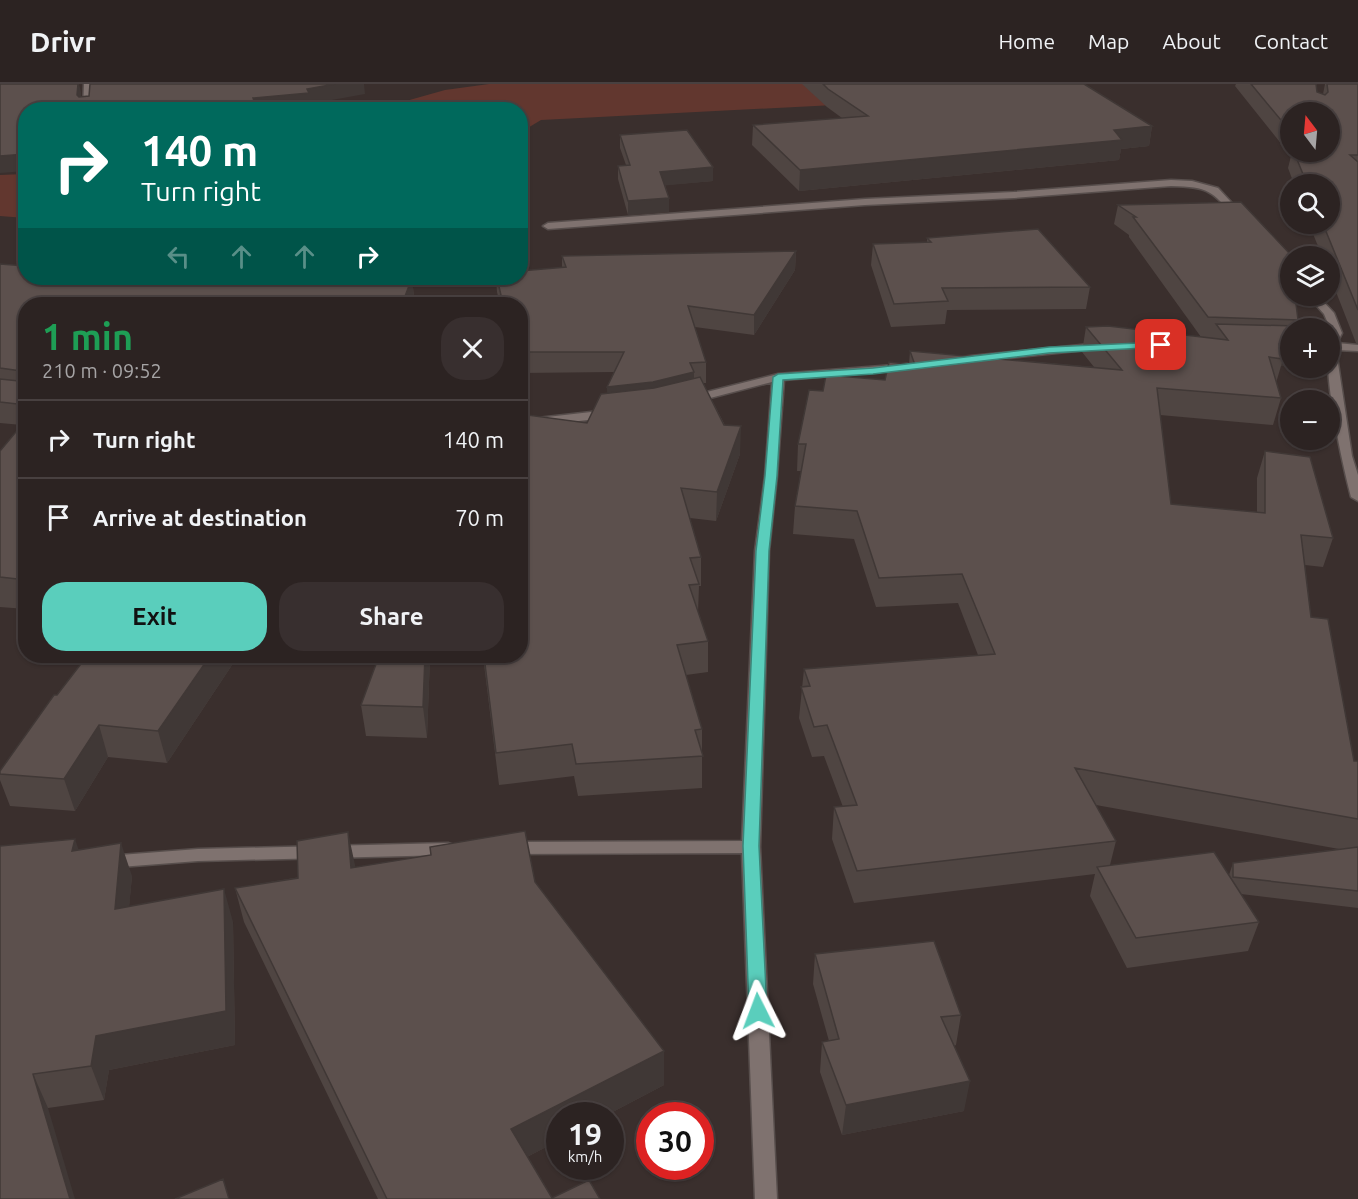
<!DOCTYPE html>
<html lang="en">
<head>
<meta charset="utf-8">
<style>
	body { margin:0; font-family:Ubuntu,sans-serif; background:#382f2f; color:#f1f3f6; height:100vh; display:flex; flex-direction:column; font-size:22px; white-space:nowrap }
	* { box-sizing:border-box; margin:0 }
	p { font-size:20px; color:#a6a4a5 }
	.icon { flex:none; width:33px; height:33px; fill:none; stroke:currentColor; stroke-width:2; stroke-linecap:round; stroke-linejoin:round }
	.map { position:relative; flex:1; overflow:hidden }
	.panel { position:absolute; left:18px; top:213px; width:510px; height:366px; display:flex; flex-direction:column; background:#2c2322; border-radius:24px; box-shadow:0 2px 4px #0004,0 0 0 2px #484040 }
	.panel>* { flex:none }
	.top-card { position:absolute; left:18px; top:18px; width:510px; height:183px; border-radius:24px; box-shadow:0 2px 4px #0004,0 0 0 2px #484040; background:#00695c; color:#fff; overflow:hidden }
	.needle { width:39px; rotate:344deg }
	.tools { position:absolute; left:1280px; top:18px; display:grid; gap:12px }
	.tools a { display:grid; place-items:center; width:60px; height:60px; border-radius:50%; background:#2c2322; box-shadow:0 2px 4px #0004,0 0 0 2px #484040; font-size:30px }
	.speed { position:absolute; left:546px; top:1018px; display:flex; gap:12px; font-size:30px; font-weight:700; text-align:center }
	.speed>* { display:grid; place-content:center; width:78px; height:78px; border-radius:50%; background:#2c2322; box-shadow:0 2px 4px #0004,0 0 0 2px #484040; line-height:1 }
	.speed small { font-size:15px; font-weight:400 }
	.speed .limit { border:9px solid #d22; background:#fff; color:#111 }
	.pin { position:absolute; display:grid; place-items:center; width:51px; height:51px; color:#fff; margin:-26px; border-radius:12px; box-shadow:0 3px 9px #0006 }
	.me { position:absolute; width:66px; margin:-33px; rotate:357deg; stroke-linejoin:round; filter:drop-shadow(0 0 4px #0008) }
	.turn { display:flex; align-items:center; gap:21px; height:126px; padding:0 24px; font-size:27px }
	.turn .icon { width:78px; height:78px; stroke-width:2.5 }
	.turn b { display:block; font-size:42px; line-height:51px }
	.lanes { display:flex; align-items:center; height:57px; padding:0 24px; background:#0003; justify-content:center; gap:30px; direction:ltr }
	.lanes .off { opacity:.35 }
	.round { display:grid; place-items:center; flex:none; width:63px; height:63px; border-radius:24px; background:#382f2f }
	.overview { display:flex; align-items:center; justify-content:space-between; height:102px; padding:0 24px }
	h1 { font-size:36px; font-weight:600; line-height:45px; color:#1e9e55 }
	.action { display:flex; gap:12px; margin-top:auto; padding:12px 24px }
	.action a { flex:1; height:69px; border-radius:24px; background:#5acebc; color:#111; font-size:24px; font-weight:600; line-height:69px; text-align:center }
	.action a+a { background:#382f2f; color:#f1f3f6 }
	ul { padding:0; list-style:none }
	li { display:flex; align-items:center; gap:18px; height:78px; padding:0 24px; border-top:2px solid #484040 }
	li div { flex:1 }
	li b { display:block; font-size:22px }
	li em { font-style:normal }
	header { display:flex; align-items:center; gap:36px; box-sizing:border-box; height:84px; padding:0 30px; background:#2c2322; border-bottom:2px solid #484040 }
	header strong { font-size:28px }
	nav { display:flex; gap:33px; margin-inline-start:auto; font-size:21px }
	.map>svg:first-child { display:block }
	.green { fill:#62372f }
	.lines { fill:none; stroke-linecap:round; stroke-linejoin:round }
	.minor-casing { stroke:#574e4c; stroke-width:3 }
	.minor { fill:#7f726f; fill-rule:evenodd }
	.wall { fill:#4f4542; fill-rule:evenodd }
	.shaded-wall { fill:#403836 }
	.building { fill:#5c504d; stroke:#403836; stroke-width:1.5 }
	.route { fill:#5acebc; stroke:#3a867a; stroke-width:1.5 }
</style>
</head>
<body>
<header>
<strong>Drivr</strong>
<nav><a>Home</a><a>Map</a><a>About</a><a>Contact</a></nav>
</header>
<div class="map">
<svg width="1358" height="1115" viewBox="0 0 1358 1115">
	<rect width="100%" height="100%" fill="#3a2f2d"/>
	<path class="green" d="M 489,0 L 1040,0 L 1027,11 L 541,36 L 521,48 L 520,26 L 374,26 L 445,6 Z
		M 25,90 L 25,134 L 0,132 L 0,91 Z"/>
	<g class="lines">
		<defs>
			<path id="minor" d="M 84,0 L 92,0 L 91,26 L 83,26 Z
				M 1171,96 L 1192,97 L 1218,104 L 1244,132 L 1236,134 C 1210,106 1210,103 1171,102 L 1014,114 L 865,121 L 548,145 L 543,142 L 548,139 L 865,115 L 1014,108 Z
				M 1308,212 L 1318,212 L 1334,229 L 1342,249 L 1337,259 L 1358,261 L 1358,267 L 1336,266 L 1352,372 L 1358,391 L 1358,417 L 1351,413 C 1343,382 1318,274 1332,249 L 1324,230 Z
				M 1101,259 L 1105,260 L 1105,264 L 961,279 L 955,276 L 961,273 Z
				M 907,280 L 911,281 L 911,285 L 784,296 L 777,392 L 769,467 L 760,763 L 777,1115 L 755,1115 L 742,769 L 508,770 L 502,768 L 499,764 L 502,760 L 508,758 L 742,757 L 755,467 L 765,392 L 772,298 L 691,319 L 685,315 L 687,313 L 778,290 Z
				M 609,326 L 613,327 L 613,333 L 520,344 L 520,336 Z
				M 448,759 L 454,761 L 457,765 L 454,769 L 448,771 L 198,777 L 107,784 L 101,783 L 98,778 L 101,773 L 107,772 L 198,765 Z"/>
		</defs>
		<use href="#minor" class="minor-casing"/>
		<use href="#minor" class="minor"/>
	</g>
	<path class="wall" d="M 802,0 L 1084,0 L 1152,42 L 1149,62 L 1121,65 L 1119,76 L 799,107 L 752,61 L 753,41 L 842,34 L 827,23 Z
		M 1236,0 L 1316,0 L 1317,8 L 1323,10 L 1325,0 L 1358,0 L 1358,260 L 1356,259 L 1329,190 L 1329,172 L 1322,172 L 1309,140 L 1329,140 L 1329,100 L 1294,100 L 1288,84 L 1291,72 L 1235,2 ZM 1290,28 L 1329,68 L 1290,68 Z
		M 620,51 L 713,97 L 665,101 L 669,114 L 669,128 L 628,131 L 618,95 L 618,82 L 626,81 L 620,64 Z
		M 1118,121 L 1298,236 L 1296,242 L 1300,244 L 1290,244 L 1290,279 L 1281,282 L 1276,299 L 1281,314 L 1273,341 L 1160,331 L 1171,420 L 1257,428 L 1257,394 L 1265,367 L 1333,454 L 1323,483 L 1305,481 L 1311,533 L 1354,677 L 1358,677 L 1358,824 L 1241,810 L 1259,838 L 1248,867 L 1127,884 L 1090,812 L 1095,790 L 854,819 L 832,755 L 834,723 L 843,723 L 824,672 L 812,673 L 799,634 L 804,585 L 978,571 L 958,519 L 876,523 L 854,455 L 793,450 L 795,422 L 801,387 L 797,387 L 798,360 L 823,307 L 885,296 L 909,280 L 910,267 L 1094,283 L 1082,268 L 1086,243 L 1201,253 L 1129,153 L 1129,151 L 1114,140 ZM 1096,721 L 1339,765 L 1233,779 L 1229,791 L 1110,781 L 1116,757 Z
		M 927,154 L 1090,203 L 1086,225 L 947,226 L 945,240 L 891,243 L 871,181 L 873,160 L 927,158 Z
		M 796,167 L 795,186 L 754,251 L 695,243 L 706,278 L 706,299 L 703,299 L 740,370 L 716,437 L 690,434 L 701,473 L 701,502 L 699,502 L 698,529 L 708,557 L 708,588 L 686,591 L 702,645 L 702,704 L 578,712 L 574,692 L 499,701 L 483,572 L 520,572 L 587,339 L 608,309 L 607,303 L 614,288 L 520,289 L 520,220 L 500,220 L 497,208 L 496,194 L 520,194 L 562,183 L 562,172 Z
		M 0,180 L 156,196 L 412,194 L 414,213 L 26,220 L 26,525 L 0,523 L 0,367 L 22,341 L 0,339 Z
		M 238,572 L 167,679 L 108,673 L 75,727 L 10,722 L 0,696 L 0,687 L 57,611 Z
		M 430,572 L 427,654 L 366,652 L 361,621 Z
		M 79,766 L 132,792 L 129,822 L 233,838 L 235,961 L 109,986 L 104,1016 L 48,1024 L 0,1115 Z
		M 355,784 L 535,798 L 664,967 L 664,1001 L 527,1073 L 552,1114 L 600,1115 L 378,1115 L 244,838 L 235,804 Z
		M 815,870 L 961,931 L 956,961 L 954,962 L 964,1027 L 842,1051 L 820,988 L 822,958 L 829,957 L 813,900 Z"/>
	<path class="shaded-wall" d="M 78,0 L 79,0 L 81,8 L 81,26 L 77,11 Z
		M 335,0 L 364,0 L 365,10 L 310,20 L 311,24 L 296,26 L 255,26 L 253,14 Z
		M 1152,42 L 1149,62 L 1121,65 L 1119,76 L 799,107 L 800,86 L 1114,46 Z
		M 26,70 L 26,87 L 0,89 L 0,72 Z
		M 713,83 L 713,97 L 660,102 L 660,88 Z
		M 669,114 L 669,128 L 628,131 L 628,117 Z
		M 796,167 L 795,186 L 754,251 L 754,231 Z
		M 412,194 L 414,213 L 411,220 L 402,220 Z
		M 1290,256 L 1290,279 L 1281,282 L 1283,275 L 1279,260 Z
		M 694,288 L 694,309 L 608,324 L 607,303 Z
		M 741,342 L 740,370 L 716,437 L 717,408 Z
		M 210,572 L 238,572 L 167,679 L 158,647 Z
		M 425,572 L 430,572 L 427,654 L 423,623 Z
		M 99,641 L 108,673 L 75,727 L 64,695 Z
		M 348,748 L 355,781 L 358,818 L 351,784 Z
		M 75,755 L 86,788 L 72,767 Z
		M 121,759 L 132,792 L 126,858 L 115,825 Z
		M 224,805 L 233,838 L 235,961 L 109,986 L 104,1016 L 91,982 L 96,952 Z
		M 664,967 L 664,1001 L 605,1032 L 560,1032 L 560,1056 L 515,1079 L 511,1045 Z
		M 33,990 L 48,1024 L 75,1115 L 70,1115 Z
		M 970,997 L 964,1027 L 842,1051 L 846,1021 Z"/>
	<path class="building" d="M 0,0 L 78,0 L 77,11 L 79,13 L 89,12 L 90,0 L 335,0 L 307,5 L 309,9 L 253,14 L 257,26 L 26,26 L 26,70 L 0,72 Z
		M 823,0 L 1084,0 L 1152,42 L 1114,46 L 1122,56 L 800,86 L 753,41 L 868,32 L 828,5 Z
		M 1251,0 L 1316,0 L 1317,8 L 1325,11 L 1328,8 L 1327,0 L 1358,0 L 1358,71 L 1350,71 L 1358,78 L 1358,226 L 1323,140 L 1329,140 L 1329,100 L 1307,100 L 1294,68 L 1329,68 L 1329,28 L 1290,28 L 1290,47 Z
		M 687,46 L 713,83 L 660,88 L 669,114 L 628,117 L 618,82 L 630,81 L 620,51 Z
		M 1241,118 L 1290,170 L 1290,212 L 1295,212 L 1298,236 L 1208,233 L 1133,133 L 1136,133 L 1118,121 Z
		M 1038,145 L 1090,203 L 942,204 L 948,217 L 894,220 L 873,160 L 931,158 L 927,154 Z
		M 796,167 L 754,231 L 688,222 L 706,278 L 690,279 L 694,288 L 653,298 L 607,303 L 624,268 L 520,268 L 520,220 L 503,220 L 497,194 L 520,194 L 520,187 L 566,183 L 562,172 Z
		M 0,180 L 26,182 L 26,194 L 132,194 L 156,196 L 158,194 L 412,194 L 402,220 L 26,220 L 26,321 L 0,318 L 0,295 L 19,297 L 22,295 L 21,287 L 0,284 Z
		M 1299,237 L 1300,244 L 1290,244 L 1290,256 L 1279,260 L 1283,275 L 1269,273 L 1281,314 L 1157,304 L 1171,420 L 1265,429 L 1265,367 L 1310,373 L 1333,454 L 1301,451 L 1311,533 L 1328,535 L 1354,677 L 1358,677 L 1358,735 L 1075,684 L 1116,757 L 857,787 L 834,723 L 857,721 L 827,641 L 814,643 L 801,603 L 810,602 L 804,585 L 995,570 L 962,490 L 879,494 L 857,427 L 795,422 L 806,360 L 798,360 L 809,306 L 823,307 L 826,291 L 885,296 L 889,278 L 915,281 L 910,267 L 1122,286 L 1086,243 L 1108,242 L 1228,256 L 1216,240 L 1297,242 Z
		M 700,293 L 724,341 L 741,342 L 717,408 L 681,404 L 701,473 L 690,474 L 699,500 L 689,501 L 708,557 L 677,561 L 702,645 L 695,646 L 703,672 L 576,680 L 572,660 L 496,669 L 484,572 L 520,572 L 520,330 L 587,339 L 601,310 L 654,304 Z
		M 25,337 L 26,338 L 26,496 L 0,493 L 0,367 Z
		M 87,572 L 210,572 L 158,647 L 99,641 L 64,695 L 0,690 L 0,687 L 54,611 L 57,611 Z
		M 379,572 L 425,572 L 423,623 L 361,621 Z
		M 525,747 L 535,798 L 664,967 L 511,1045 L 552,1114 L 589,1096 L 600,1115 L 387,1115 L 235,804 L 298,794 L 297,757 L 348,748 L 351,784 L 431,771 L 430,763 Z
		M 75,755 L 72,767 L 121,759 L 115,825 L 224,805 L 226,927 L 96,952 L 91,982 L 33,990 L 70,1115 L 0,1115 L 0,762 Z
		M 1358,763 L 1358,807 L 1233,793 L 1233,779 Z
		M 1214,768 L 1259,838 L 1136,854 L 1097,783 Z
		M 934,857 L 961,931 L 941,933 L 970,997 L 846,1021 L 822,958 L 839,955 L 815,870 Z
		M 223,1095 L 229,1115 L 175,1115 Z"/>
	<path class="route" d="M 1161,258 L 1164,259 L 1164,263 L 1049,269 L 873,290 L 783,296 L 777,392 L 769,467 L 759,762 L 767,927 L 765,932 L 758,934 L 752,932 L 749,927 L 743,762 L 756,467 L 765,392 L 773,293 L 778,290 L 873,284 L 1049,263 Z"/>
</svg>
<div class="tools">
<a><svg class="needle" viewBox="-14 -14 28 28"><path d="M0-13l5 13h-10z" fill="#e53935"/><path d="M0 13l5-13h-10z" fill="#a6a4a5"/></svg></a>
<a><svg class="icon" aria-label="search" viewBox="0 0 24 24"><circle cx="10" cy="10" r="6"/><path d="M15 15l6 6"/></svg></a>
<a><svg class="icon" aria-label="layers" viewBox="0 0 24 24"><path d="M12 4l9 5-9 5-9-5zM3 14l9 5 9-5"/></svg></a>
<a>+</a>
<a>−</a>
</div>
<div class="speed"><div>19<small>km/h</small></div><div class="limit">30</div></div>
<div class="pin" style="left:1161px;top:261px;background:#d93025"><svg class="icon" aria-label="arrive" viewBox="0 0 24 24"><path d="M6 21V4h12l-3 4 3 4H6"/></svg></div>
<svg class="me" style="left:758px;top:927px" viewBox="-20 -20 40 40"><path d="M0-17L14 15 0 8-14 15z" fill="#5acebc" stroke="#fff" stroke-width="4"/></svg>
<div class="top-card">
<div class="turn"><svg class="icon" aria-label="right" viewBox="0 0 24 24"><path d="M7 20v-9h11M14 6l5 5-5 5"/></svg><div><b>140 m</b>Turn right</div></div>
<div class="lanes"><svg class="icon off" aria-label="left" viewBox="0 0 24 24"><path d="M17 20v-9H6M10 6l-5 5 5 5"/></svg><svg class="icon off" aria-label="ahead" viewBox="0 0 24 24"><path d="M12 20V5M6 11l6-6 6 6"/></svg><svg class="icon off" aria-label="ahead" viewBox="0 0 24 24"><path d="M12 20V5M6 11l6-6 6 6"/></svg><svg class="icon" aria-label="right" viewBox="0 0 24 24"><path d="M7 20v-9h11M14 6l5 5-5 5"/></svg></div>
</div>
<section class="panel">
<div class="overview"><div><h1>1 min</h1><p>210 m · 09:52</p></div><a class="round"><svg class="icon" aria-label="close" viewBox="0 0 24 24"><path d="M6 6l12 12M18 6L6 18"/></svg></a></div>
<ul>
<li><svg class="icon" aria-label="right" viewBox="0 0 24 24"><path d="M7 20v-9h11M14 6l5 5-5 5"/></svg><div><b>Turn right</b></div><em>140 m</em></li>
<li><svg class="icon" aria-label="arrive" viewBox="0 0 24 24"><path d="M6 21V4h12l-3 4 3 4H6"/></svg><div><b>Arrive at destination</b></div><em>70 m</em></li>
</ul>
<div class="action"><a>Exit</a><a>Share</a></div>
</section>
</div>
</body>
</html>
